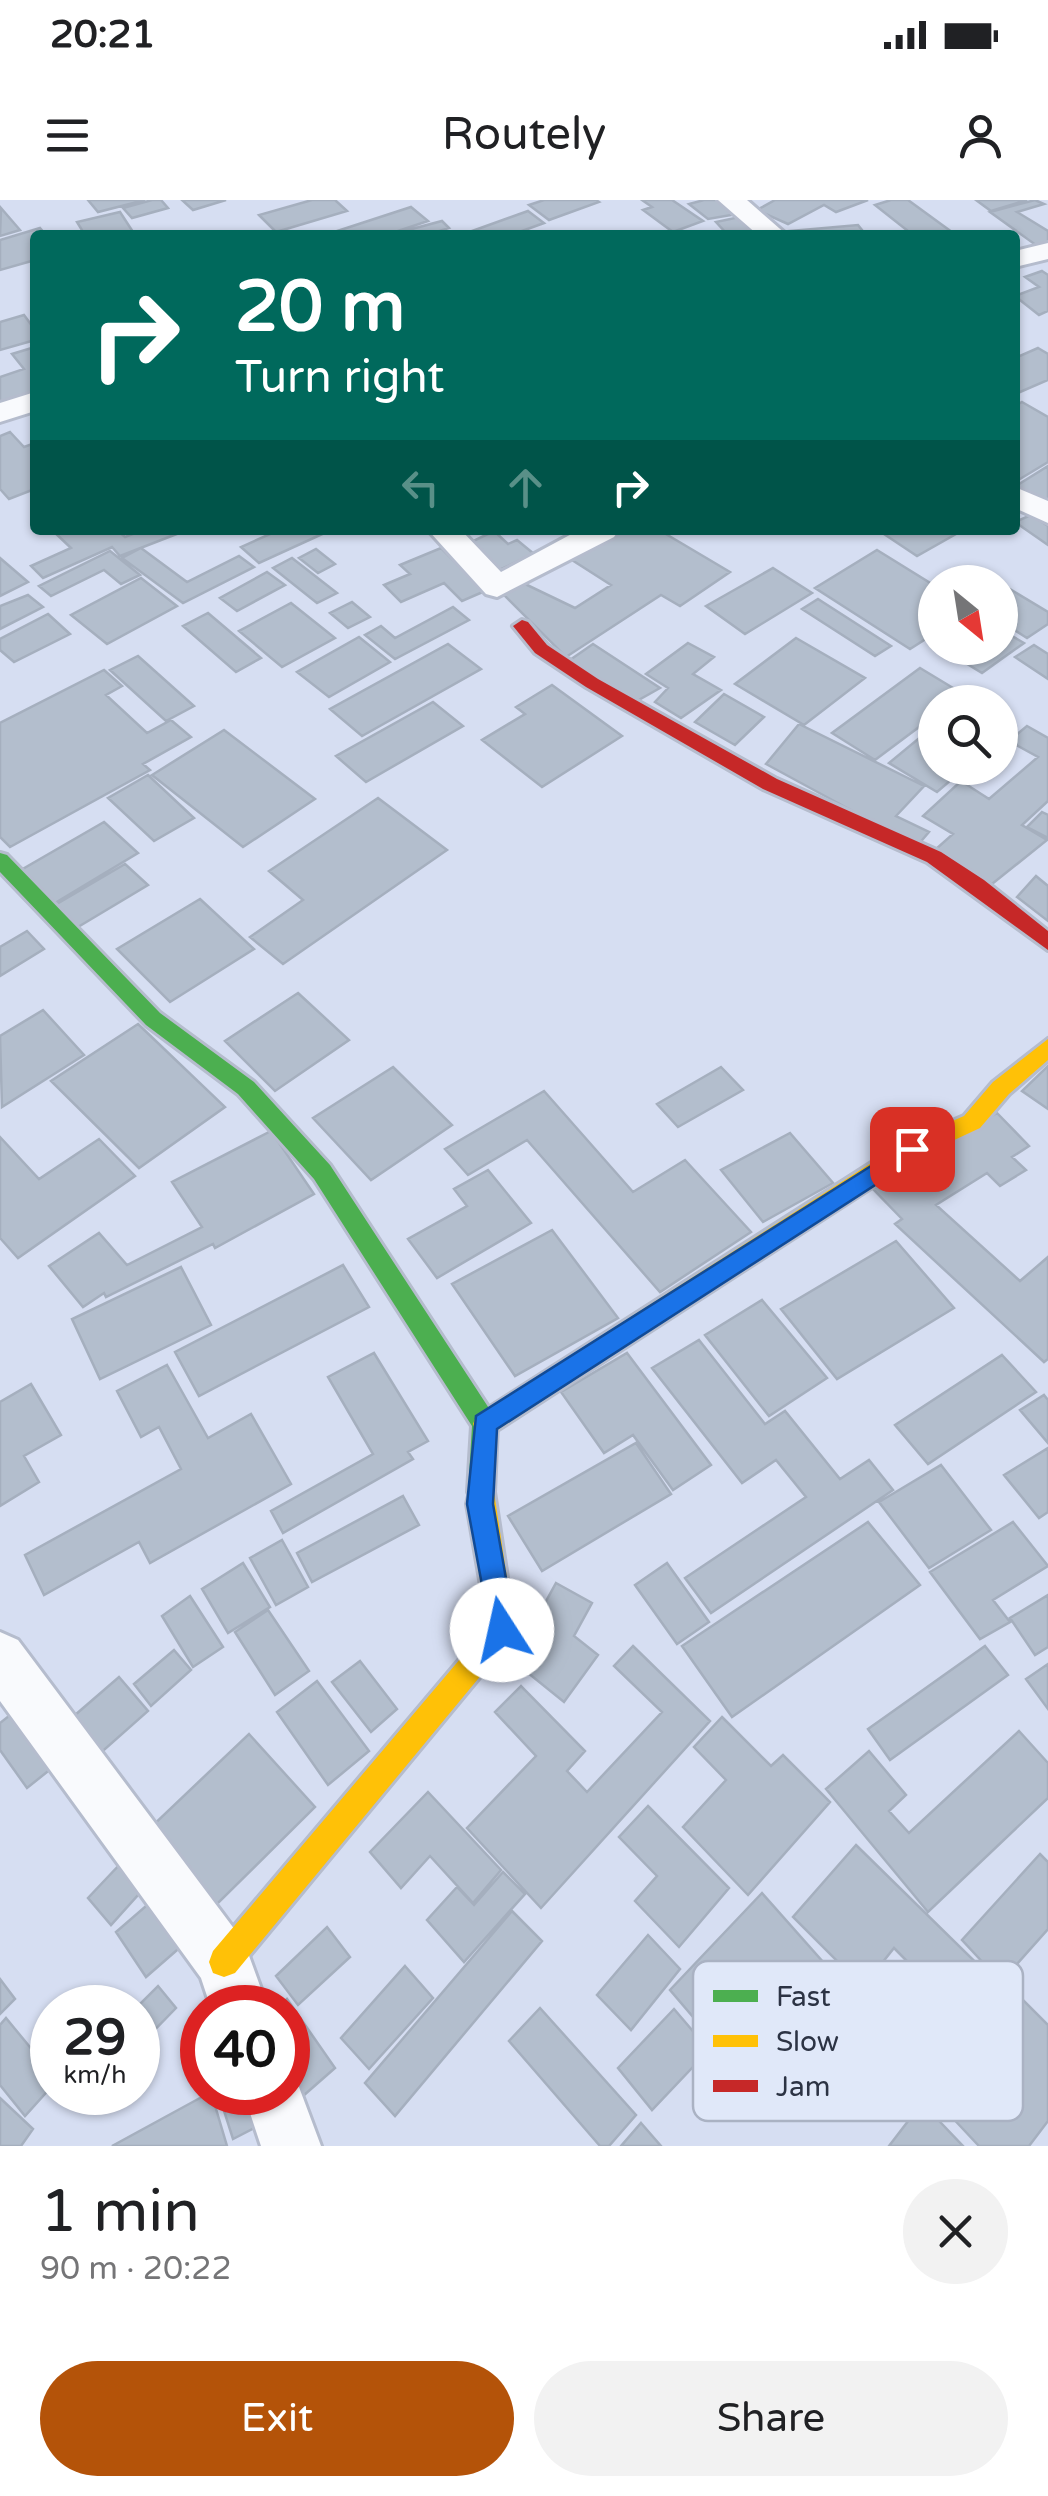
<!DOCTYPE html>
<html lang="en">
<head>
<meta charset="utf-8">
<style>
	body { margin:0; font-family:"Varela Round",sans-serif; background:#f2f2f2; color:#202124; height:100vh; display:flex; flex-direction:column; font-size:38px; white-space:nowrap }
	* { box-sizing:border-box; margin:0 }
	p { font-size:32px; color:#757577 }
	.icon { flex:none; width:55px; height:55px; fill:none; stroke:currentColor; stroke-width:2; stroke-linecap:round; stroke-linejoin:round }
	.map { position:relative; height:1946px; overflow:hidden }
	.drawer { display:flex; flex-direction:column; background:#fff; flex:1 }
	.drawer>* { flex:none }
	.guide { position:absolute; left:30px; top:30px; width:990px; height:305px; border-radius:10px; box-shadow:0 2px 8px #0004; background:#00695c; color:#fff; overflow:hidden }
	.needle { width:65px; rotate:150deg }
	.controls { position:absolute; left:918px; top:365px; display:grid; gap:20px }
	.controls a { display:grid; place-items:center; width:100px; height:100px; border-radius:50%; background:#fff; box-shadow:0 2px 8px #0004; font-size:50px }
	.speed { position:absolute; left:30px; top:1785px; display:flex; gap:20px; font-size:50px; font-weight:700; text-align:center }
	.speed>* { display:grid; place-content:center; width:130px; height:130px; border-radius:50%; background:#fff; box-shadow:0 2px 8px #0004; line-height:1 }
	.speed small { font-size:25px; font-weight:400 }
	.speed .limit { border:15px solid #d22; background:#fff; color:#111 }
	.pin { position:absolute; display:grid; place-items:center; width:85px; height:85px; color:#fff; margin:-42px; border-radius:20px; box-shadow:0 5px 15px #0006 }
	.me { position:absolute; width:110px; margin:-55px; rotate:350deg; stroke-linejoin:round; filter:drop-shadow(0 0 8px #0008) }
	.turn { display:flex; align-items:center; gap:35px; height:210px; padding:0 40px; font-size:45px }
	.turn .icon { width:130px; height:130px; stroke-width:2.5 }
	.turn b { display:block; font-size:70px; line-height:85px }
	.lanes { display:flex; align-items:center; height:95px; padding:0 40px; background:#0003; justify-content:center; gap:50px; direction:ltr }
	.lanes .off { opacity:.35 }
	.round { display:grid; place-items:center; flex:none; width:105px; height:105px; border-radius:52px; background:#f2f2f2 }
	.headline { display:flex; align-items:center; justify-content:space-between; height:170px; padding:0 40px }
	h1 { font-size:60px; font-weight:600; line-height:75px }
	.action { display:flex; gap:20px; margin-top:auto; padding:20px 40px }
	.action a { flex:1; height:115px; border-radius:60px; background:#b45309; color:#fff; font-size:40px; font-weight:600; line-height:115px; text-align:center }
	.action a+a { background:#f2f2f2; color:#202124 }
	.status { display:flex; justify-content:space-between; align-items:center; height:70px; padding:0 50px; background:#fff; direction:ltr }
	.status svg { height:28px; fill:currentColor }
	header { display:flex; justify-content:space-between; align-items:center; height:130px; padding:0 40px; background:#fff; font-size:45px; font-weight:600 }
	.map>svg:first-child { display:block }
	.building { fill:#b3becd; stroke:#a5afbe; stroke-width:2.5 }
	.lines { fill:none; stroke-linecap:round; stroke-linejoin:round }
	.street-casing { stroke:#b5bccd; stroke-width:6 }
	.fast-casing { stroke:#b5bccd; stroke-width:6 }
	.slow-casing { stroke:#b5bccd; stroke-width:6 }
	.jam-casing { stroke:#b5bccd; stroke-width:6 }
	.street { fill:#f9fafd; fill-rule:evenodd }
	.fast { fill:#4caf50; fill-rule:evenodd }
	.slow { fill:#ffc107; fill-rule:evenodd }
	.jam { fill:#c62828; fill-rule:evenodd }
	.route { fill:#1a73e8; stroke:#114b97; stroke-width:2.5 }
	.key { fill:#e0e8f9; stroke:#aab2c3; stroke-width:2.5 }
	.key-label { font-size:28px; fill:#2c3344 }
</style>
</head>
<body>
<div class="status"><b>20:21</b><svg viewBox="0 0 49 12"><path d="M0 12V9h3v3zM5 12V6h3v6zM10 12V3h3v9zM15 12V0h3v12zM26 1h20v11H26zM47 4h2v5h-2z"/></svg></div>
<header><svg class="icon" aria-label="menu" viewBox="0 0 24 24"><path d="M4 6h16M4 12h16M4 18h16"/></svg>Routely<svg class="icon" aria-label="person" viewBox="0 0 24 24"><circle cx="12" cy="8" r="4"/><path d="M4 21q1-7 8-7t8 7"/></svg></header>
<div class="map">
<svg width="1048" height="1946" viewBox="0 0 1048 1946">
	<rect width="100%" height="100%" fill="#d6def2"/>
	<path class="building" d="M 88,0 L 145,0 L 98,12 Z
		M 152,0 L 161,0 L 168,8 L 132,18 L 123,8 Z
		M 182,0 L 226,0 L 193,10 Z
		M 312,0 L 335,0 L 347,11 L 276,32 L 259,15 Z
		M 544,0 L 596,0 L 599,2 L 549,20 L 529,5 Z
		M 642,0 L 672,0 L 703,21 L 673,32 L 643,10 L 652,7 Z
		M 704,0 L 726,0 L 743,13 L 708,19 L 689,4 Z
		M 775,0 L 868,0 L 836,12 L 824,5 L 788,24 L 757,10 Z
		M 891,0 L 908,0 L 956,35 L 913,35 L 875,5 Z
		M 976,0 L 1027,0 L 991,11 Z
		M 1035,0 L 1044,4 L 1017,12 L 1048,31 L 1048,46 L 1040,48 L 990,12 Z
		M 411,7 L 428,21 L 386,35 L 325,35 Z
		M 1,8 L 20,30 L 0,36 Z
		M 528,11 L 544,23 L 511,35 L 461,35 Z
		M 120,12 L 135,35 L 85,35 L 77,22 Z
		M 744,16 L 762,35 L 728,35 L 716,22 Z
		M 442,21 L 449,28 L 433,33 L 435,35 L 413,35 L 408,30 Z
		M 858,25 L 866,35 L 780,35 L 778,32 Z
		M 40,28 L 46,35 L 35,35 L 35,60 L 0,70 L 0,40 Z
		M 1042,71 L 1048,75 L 1048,111 L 1039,115 L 1015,96 L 1039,87 L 1025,77 Z
		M 24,115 L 35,130 L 35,140 L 0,150 L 0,122 Z
		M 35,147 L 35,192 L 0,203 L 0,177 L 24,169 L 12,154 Z
		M 1038,148 L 1048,154 L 1048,180 L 1020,192 L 1015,189 L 1015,158 Z
		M 1022,202 L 1048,217 L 1048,262 L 1015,282 L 1015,206 Z
		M 10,232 L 24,247 L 35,243 L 35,293 L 32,290 L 9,299 L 0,289 L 0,236 Z
		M 1048,266 L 1048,304 L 1016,286 Z
		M 1031,315 L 1048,326 L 1048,345 L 1015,322 Z
		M 52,330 L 117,330 L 125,337 L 143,330 L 187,330 L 120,356 L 112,347 L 43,378 L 31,366 L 71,348 Z
		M 279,330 L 331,330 L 259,363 L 241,347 Z
		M 619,330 L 659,330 L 730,372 L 680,406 L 661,395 L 566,457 L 504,395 L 521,382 L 575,408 L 611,385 L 572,360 Z
		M 878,330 L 963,330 L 917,356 Z
		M 494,331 L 508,344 L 517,340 L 534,354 L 497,371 L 465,345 Z
		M 141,348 L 187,382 L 239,356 L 254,367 L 183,403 L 122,358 Z
		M 441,348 L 485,391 L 462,401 L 444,383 L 401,402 L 384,385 L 410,374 L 400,365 Z
		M 316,349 L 335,364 L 318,373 L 299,358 Z
		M 877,350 L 935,386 L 935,433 L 910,449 L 815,388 Z
		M 110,351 L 140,375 L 121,384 L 104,370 L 51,396 L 39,386 Z
		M 0,358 L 28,382 L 0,396 Z
		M 292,358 L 337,393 L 317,403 L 273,368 Z
		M 773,368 L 812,393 L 745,434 L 706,406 Z
		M 267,372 L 285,385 L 237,411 L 220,398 Z
		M 141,378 L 177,406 L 107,444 L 71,415 Z
		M 1000,383 L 1048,412 L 1048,424 L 1027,438 L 1000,421 Z
		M 28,395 L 43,407 L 0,429 L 0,406 Z
		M 818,399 L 891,446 L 875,456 L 802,409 Z
		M 352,402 L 370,417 L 348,428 L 330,413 Z
		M 291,403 L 335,438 L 282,467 L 239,431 Z
		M 453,407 L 469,420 L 395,459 L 365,435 L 381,426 L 395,438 Z
		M 208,413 L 261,458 L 236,472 L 183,426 Z
		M 48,414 L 70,434 L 14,462 L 0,450 L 0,439 Z
		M 1000,429 L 1024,443 L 982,473 L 941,448 L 1000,448 Z
		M 359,437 L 390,462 L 329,497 L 297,472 Z
		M 796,438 L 865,478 L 804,525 L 735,484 Z
		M 688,443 L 714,457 L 693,474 L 721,490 L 681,518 L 655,502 L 668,488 L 646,474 Z
		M 448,444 L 481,469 L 362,536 L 330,509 Z
		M 593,444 L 660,488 L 635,502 L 570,460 Z
		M 1034,445 L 1048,454 L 1048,479 L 1015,457 Z
		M 138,456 L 194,506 L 166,521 L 110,470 Z
		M 920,468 L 963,494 L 951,502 L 935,502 L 935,515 L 875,560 L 832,533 Z
		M 104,470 L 122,486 L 106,495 L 147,533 L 171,520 L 191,537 L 143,564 L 150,570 L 10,647 L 0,637 L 0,523 Z
		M 552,485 L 622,536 L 542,587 L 482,540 L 525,514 L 516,507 Z
		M 724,494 L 764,517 L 735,545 L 695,522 Z
		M 433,502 L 463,526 L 366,582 L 336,556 Z
		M 799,524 L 924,586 L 896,616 L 929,632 L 917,646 L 766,564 Z
		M 1027,526 L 1048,538 L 1048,601 L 1022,625 L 1047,640 L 992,684 L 936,649 L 953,634 L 923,616 L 961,581 L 989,599 L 1038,557 L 1009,541 Z
		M 224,530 L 315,599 L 243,647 L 152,575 Z
		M 923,535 L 935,542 L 935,568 L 965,568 L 937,592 L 889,563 Z
		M 148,575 L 194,618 L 154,641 L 108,598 Z
		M 378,598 L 447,650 L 283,764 L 250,737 L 303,700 L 269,671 Z
		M 1042,612 L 1048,615 L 1048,638 L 1027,627 Z
		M 104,622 L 138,653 L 55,703 L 21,670 Z
		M 125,664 L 148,685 L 73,730 L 50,708 Z
		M 1036,676 L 1048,686 L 1048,721 L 1017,697 Z
		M 200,699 L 254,749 L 170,802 L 117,749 Z
		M 27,731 L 44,749 L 0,776 L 0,747 Z
		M 298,793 L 349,840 L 275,891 L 225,841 Z
		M 43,810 L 84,855 L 2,907 L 0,836 Z
		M 138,824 L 225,907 L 139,968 L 51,881 Z
		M 1048,866 L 1048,909 L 1022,891 Z
		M 393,867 L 452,925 L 371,980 L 313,918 Z
		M 721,867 L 743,890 L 678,927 L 657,904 Z
		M 544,891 L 633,992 L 685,960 L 751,1032 L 660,1092 L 527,940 L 468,975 L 445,949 Z
		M 997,913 L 1029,946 L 1012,957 L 1026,970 L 1000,986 L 987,973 L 936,1005 L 1020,1081 L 1048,1057 L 1048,1159 L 1044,1162 L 895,1024 L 902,1019 L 873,989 Z
		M 271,931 L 314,994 L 215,1048 L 213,1044 L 106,1097 L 104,1093 L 83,1107 L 49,1066 L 99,1033 L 127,1065 L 202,1027 L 172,982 Z
		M 790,933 L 833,983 L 763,1022 L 721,970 Z
		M 0,937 L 39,979 L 99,939 L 135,976 L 18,1058 L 0,1038 Z
		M 488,970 L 531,1023 L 437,1078 L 408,1039 L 467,1006 L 454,989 Z
		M 552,1030 L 618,1118 L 515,1176 L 452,1084 Z
		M 896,1041 L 954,1108 L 837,1179 L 781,1109 Z
		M 343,1065 L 369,1107 L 199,1196 L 175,1152 Z
		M 181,1067 L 211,1125 L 100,1179 L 72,1119 Z
		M 762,1100 L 827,1178 L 769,1216 L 705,1135 Z
		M 699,1140 L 765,1224 L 785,1211 L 840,1279 L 869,1260 L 893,1290 L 711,1413 L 685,1378 L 806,1297 L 776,1260 L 742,1283 L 652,1168 Z
		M 374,1153 L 428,1241 L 408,1252 L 413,1259 L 283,1333 L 271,1311 L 373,1254 L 328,1177 Z
		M 627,1153 L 711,1265 L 673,1290 L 633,1235 L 604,1253 L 561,1192 Z
		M 1002,1155 L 1036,1192 L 928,1264 L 895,1225 Z
		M 167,1165 L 208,1238 L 251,1214 L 291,1284 L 150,1363 L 139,1342 L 44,1395 L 25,1355 L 181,1269 L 159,1227 L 141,1237 L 117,1191 Z
		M 31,1184 L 61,1235 L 24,1256 L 39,1282 L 0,1306 L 0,1202 Z
		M 1044,1195 L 1048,1200 L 1048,1243 L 1020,1210 Z
		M 636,1243 L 671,1294 L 542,1371 L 508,1316 Z
		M 1048,1248 L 1048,1312 L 1039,1318 L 1004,1275 Z
		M 941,1265 L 991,1330 L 929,1368 L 879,1302 Z
		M 403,1296 L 419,1325 L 312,1382 L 297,1353 Z
		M 868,1322 L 920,1385 L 732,1517 L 682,1446 Z
		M 1013,1322 L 1048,1366 L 993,1400 L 1010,1422 L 980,1439 L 930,1372 Z
		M 282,1340 L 308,1387 L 276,1405 L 250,1358 Z
		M 243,1363 L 270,1407 L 228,1433 L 202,1389 Z
		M 667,1363 L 709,1422 L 677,1444 L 635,1385 Z
		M 556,1383 L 592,1403 L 574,1436 L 598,1455 L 564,1502 L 517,1464 L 536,1440 L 527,1436 Z
		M 1048,1395 L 1048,1447 L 1035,1455 L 1010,1418 Z
		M 190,1396 L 223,1447 L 193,1467 L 162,1416 Z
		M 268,1410 L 309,1471 L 275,1495 L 235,1432 Z
		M 633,1446 L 710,1521 L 541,1708 L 467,1628 L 536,1556 L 495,1512 L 521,1486 L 585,1551 L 567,1571 L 587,1592 L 662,1512 L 614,1466 Z
		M 985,1446 L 1008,1475 L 890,1560 L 868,1529 Z
		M 174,1450 L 191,1470 L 151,1506 L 134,1484 Z
		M 360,1461 L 397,1509 L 371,1532 L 332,1482 Z
		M 1048,1464 L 1048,1509 L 1026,1479 Z
		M 119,1477 L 148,1511 L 96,1557 L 67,1522 Z
		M 317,1481 L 369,1551 L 328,1585 L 277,1512 Z
		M 19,1508 L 57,1564 L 27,1588 L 0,1550 L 0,1523 Z
		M 722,1517 L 771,1566 L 783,1555 L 830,1602 L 748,1695 L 683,1627 L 726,1580 L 694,1547 Z
		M 1019,1531 L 1048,1563 L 1048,1598 L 928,1712 L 826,1589 L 869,1551 L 906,1595 L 889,1611 L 909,1633 Z
		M 249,1534 L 315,1607 L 214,1707 L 149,1629 Z
		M 428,1592 L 501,1670 L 473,1703 L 430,1656 L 401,1688 L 370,1652 Z
		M 648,1606 L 729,1688 L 679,1747 L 635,1701 L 657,1676 L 619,1637 Z
		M 856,1645 L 1007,1793 L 977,1832 L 894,1748 L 863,1787 L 793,1717 Z
		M 1040,1654 L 1048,1662 L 1048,1729 L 1001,1782 L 962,1740 Z
		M 123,1661 L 147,1685 L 111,1725 L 88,1698 Z
		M 503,1672 L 525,1694 L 464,1762 L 427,1720 L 457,1687 L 474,1705 Z
		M 161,1693 L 192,1737 L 146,1777 L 116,1732 Z
		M 762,1693 L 855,1798 L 764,1900 L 670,1790 Z
		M 512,1711 L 542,1741 L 395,1916 L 365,1883 Z
		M 327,1727 L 350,1757 L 298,1805 L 276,1776 Z
		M 648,1735 L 680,1769 L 631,1830 L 597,1795 Z
		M 405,1766 L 433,1798 L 369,1869 L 341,1838 Z
		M 0,1779 L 15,1799 L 0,1814 Z
		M 158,1786 L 176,1808 L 138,1847 L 136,1808 Z
		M 1015,1792 L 1048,1825 L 1048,1921 L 1029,1946 L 979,1946 L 932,1896 Z
		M 287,1799 L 335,1868 L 303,1896 L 288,1872 L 288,1808 L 278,1808 Z
		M 540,1808 L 636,1915 L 609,1946 L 600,1946 L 509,1841 Z
		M 674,1809 L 709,1850 L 652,1910 L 618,1868 Z
		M 6,1818 L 52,1874 L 52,1886 L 25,1916 L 0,1885 L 0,1825 Z
		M 211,1892 L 227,1946 L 112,1946 Z
		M 218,1892 L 249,1892 L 260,1925 L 233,1939 Z
		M 0,1898 L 33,1929 L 21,1946 L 0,1946 Z
		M 922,1903 L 963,1946 L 889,1946 Z
		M 641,1923 L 661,1946 L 621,1946 Z"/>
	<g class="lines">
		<defs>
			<path id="street" d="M 718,0 L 747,0 L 787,35 L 758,35 Z
				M 1048,43 L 1048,59 L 1015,67 L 1015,51 Z
				M 35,192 L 35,211 L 0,222 L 0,203 Z
				M 1015,287 L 1048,301 L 1048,323 L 1015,308 Z
				M 428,330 L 461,330 L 501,372 L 579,330 L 619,330 L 614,337 L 497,397 L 486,394 Z
				M 0,1432 L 18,1440 L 244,1742 L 268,1808 L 211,1808 L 201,1778 L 0,1501 Z
				M 288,1869 L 293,1871 L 321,1946 L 261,1946 L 243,1892 L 288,1892 Z"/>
			<path id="fast" d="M 0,653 L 7,655 L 160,813 L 254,882 L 330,965 L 494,1216 L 497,1224 L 494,1292 L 490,1301 L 481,1304 L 472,1301 L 468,1292 L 472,1226 L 314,979 L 238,894 L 146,825 L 0,672 Z"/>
			<path id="slow" d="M 1048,839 L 1048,860 L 1009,894 L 980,928 L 920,956 L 494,1232 L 485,1235 L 476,1232 L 473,1224 L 476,1216 L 904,942 L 964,916 L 993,882 Z
				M 481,1280 L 490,1283 L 494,1292 L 515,1430 L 511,1439 L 235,1773 L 224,1777 L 213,1773 L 209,1762 L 213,1751 L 488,1426 L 467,1304 L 472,1283 Z"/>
			<path id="jam" d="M 522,420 L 528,422 L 547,445 L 598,479 L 777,579 L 941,652 L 984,680 L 1048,731 L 1048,750 L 927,662 L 763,589 L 586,487 L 535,453 L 513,426 Z"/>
		</defs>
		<use href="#street" class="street-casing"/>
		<use href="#fast" class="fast-casing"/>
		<use href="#slow" class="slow-casing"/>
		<use href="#jam" class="jam-casing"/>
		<use href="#street" class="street"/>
		<use href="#fast" class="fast"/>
		<use href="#slow" class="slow"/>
		<use href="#jam" class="jam"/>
	</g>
	<path class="route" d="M 912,940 L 920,942 L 924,949 L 920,956 L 497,1229 L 493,1304 L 515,1430 L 511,1439 L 502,1443 L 492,1439 L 467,1304 L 476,1216 Z"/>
	<rect x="693" y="1761" width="330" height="160" rx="15" class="key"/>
	<rect x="713" y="1790" width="45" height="12" fill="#4caf50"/>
	<rect x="713" y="1835" width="45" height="12" fill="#ffc107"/>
	<rect x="713" y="1880" width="45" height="12" fill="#c62828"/>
	<g class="key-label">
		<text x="776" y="1806">Fast</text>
		<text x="776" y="1851">Slow</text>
		<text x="776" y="1896">Jam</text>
	</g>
</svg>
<div class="controls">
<a><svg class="needle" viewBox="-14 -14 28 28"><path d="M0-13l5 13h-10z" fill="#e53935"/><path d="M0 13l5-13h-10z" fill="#757577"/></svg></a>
<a><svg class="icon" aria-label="search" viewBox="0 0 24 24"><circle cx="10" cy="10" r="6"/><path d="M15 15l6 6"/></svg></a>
</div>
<div class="speed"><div>29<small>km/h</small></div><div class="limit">40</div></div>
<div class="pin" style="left:912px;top:949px;background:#d93025"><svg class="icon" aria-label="arrive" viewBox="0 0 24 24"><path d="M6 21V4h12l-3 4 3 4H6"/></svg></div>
<svg class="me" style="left:502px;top:1430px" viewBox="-20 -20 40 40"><circle r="19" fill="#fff"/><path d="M0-13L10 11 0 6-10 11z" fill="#1a73e8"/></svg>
<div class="guide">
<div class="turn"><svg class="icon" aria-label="right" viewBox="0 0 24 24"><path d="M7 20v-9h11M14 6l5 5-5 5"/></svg><div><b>20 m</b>Turn right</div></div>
<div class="lanes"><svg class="icon off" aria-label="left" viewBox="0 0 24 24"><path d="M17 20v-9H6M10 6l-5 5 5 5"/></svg><svg class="icon off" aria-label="ahead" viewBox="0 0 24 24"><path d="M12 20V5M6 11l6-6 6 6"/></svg><svg class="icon" aria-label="right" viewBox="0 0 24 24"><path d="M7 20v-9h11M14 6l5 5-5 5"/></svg></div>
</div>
</div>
<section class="drawer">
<div class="headline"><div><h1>1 min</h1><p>90 m · 20:22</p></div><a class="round"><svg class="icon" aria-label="close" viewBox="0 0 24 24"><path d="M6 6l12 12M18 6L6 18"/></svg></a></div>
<div class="action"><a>Exit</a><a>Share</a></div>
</section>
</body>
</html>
